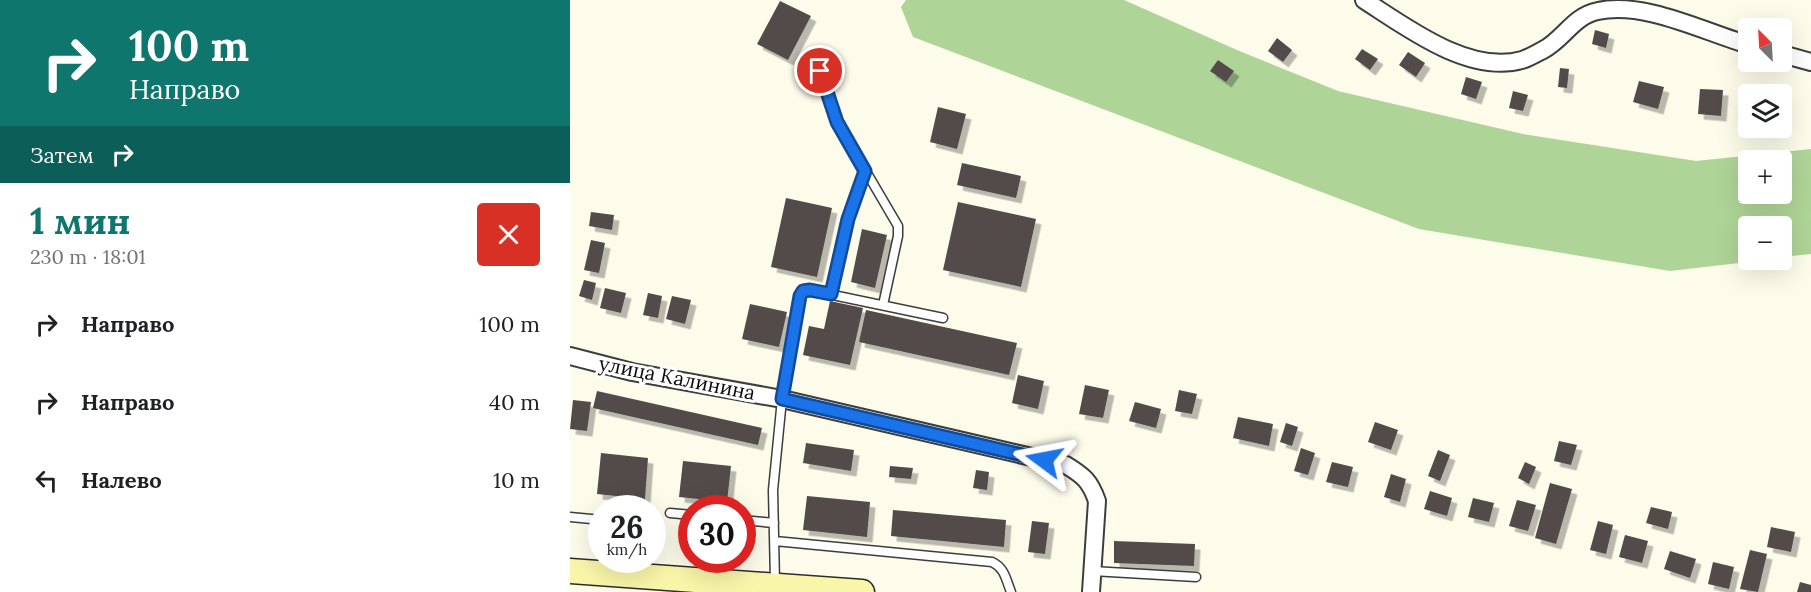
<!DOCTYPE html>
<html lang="ru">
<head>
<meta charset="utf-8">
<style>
	body { margin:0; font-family:Lora,serif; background:#f6f6f6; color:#202124; height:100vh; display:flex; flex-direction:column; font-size:22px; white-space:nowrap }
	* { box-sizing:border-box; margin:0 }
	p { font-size:20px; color:#757577 }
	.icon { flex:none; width:33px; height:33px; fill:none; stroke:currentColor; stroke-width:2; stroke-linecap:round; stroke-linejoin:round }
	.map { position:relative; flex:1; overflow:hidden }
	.details { display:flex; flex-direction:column; background:#fff; width:570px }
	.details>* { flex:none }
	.guide { background:#0f766e; color:#fff; overflow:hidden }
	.needle { width:39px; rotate:336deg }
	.buttons { position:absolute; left:1168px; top:18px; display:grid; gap:12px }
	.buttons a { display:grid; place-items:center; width:54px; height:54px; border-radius:6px; background:#fff; box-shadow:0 6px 24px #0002; font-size:30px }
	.speed { position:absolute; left:18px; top:495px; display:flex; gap:12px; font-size:30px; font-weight:700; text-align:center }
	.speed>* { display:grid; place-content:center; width:78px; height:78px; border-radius:50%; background:#fff; box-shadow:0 6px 24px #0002; line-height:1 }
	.speed small { font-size:15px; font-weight:400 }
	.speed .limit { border:9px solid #d22; background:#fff; color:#111 }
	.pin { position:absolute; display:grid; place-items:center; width:51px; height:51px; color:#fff; margin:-26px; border:3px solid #fff; border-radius:50%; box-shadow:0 2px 6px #0007 }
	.me { position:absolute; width:66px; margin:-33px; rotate:283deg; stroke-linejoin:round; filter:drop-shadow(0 0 4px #0008) }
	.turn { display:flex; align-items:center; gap:21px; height:126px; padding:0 30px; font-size:27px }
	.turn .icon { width:78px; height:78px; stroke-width:2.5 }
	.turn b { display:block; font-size:42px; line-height:51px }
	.then { display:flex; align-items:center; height:57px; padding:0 30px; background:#0003; gap:12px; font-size:22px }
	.round { display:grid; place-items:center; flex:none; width:63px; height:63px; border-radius:6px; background:#f6f6f6 }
	.summary { display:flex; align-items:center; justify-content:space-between; height:102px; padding:0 30px }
	h1 { font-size:36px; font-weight:800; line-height:45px; color:#0f766e }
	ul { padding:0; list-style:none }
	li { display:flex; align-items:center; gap:18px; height:78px; padding:0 30px }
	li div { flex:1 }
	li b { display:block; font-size:22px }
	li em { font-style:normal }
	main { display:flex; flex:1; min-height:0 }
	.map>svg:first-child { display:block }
	.forest { fill:#afd497; fill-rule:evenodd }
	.building { fill:#524c48; filter:url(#shadow) }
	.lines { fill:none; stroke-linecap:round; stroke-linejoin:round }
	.lane-casing { stroke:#3d3d3d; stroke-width:11 }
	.street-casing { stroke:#3d3d3d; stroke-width:20 }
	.secondary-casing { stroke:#2c2c2c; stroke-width:27 }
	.lane { stroke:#fff; stroke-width:8 }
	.street { stroke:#fff; stroke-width:16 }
	.secondary { stroke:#f9f5a9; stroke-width:24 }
	.route-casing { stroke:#114b97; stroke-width:15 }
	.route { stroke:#1a73e8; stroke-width:10 }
	.labels { text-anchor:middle; stroke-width:6; stroke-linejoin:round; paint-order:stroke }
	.street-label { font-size:20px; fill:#0a0a0a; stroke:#fff }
</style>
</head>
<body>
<main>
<section class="details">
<div class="guide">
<div class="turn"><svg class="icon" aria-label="right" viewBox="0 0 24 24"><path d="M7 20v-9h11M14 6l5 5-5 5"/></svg><div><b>100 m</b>Направо</div></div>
<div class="then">Затем<svg class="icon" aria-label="right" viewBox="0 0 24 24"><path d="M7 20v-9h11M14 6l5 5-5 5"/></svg></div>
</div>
<div class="summary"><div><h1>1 мин</h1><p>230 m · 18:01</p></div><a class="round" style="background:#d93025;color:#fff"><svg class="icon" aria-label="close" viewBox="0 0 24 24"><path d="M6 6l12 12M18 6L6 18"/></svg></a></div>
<ul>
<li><svg class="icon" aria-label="right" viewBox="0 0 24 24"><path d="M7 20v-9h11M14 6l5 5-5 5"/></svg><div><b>Направо</b></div><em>100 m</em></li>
<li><svg class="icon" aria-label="right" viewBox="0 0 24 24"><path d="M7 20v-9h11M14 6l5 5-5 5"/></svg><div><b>Направо</b></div><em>40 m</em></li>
<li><svg class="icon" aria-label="left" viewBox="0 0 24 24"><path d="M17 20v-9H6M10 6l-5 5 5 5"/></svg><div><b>Налево</b></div><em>10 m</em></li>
</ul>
</section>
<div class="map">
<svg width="1241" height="592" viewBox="0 0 1241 592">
	<defs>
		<filter id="shadow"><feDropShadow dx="5.5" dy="5.5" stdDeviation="0" flood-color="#0004"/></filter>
	</defs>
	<rect width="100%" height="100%" fill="#fdfbea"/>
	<path class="forest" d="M 336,0 L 554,0 L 667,50 L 768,91 L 953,134 L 1126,161 L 1241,149 L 1241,254 L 1212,257 L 1212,226 L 1179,226 L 1179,260 L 1195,260 L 1100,271 L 849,229 L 343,37 L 331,7 ZM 1179,160 L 1212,160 L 1212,194 L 1179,194 Z"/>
	<path class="building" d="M 210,1 L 241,16 L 218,60 L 187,44 Z
		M 1025,30 L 1039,34 L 1036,48 L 1022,44 Z
		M 707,38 L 722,50 L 713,62 L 698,51 Z
		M 792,49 L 808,59 L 800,70 L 785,59 Z
		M 838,52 L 855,63 L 846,77 L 829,65 Z
		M 648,60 L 664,71 L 656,82 L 640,71 Z
		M 990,68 L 999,69 L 997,88 L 988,87 Z
		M 896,77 L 912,82 L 906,99 L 891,94 Z
		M 1069,81 L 1094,87 L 1088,109 L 1063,102 Z
		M 1130,89 L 1153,90 L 1151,116 L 1128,114 Z
		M 943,91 L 958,95 L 953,111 L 939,108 Z
		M 368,107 L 396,114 L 387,149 L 360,142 Z
		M 392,163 L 451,176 L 446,198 L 387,185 Z
		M 216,198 L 262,208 L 247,277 L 201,267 Z
		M 388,202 L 466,219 L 451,287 L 373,270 Z
		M 21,212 L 44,215 L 42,230 L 19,226 Z
		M 292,229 L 317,235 L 305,288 L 281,282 Z
		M 21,240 L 35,243 L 29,273 L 14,270 Z
		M 14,280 L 26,283 L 22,300 L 9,296 Z
		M 35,288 L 56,293 L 51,313 L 30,308 Z
		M 78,293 L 92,296 L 88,318 L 73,315 Z
		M 102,296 L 121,300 L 115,324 L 96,319 Z
		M 260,301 L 293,308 L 280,365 L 233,355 L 239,326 L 254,329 Z
		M 180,304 L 217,312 L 209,347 L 172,339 Z
		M 296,310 L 447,343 L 439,375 L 289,342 Z
		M 448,375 L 474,381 L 468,409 L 442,403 Z
		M 515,385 L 539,390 L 533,418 L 509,414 Z
		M 609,390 L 627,394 L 622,414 L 605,411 Z
		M 27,391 L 192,428 L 188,445 L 23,408 Z
		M 3,400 L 21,402 L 17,431 L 0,429 Z
		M 565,402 L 591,409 L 586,428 L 559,421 Z
		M 668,417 L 703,424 L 699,446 L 663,438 Z
		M 805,422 L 828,430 L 821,450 L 798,442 Z
		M 716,423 L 728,427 L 722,446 L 710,442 Z
		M 989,441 L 1007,445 L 1001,465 L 984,461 Z
		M 236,443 L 284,450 L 281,471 L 233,463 Z
		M 731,448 L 745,453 L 738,475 L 724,471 Z
		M 868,450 L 880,455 L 870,481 L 858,476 Z
		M 31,453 L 78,458 L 75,499 L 27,494 Z
		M 113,461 L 161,466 L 157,502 L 109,497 Z
		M 762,462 L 783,467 L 778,487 L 756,482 Z
		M 955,462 L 966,467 L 959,484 L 948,478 Z
		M 320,466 L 343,468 L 341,479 L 319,477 Z
		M 406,470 L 419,472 L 417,490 L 403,488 Z
		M 821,474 L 836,479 L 830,502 L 814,497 Z
		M 980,483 L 1002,489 L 986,544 L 965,538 Z
		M 860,491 L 882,498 L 877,516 L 854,509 Z
		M 237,496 L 300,502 L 297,537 L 233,530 Z
		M 903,498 L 924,503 L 919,522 L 898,517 Z
		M 947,500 L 966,505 L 958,531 L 939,526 Z
		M 1081,507 L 1102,512 L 1098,529 L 1076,523 Z
		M 323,510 L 436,520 L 434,547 L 321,536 Z
		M 462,521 L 479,523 L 475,554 L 458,552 Z
		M 1028,521 L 1043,525 L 1036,554 L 1020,550 Z
		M 1201,527 L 1225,532 L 1221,552 L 1197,547 Z
		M 1055,535 L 1078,541 L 1072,563 L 1049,557 Z
		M 544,541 L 625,544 L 624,566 L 544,563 Z
		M 1180,550 L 1197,554 L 1188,592 L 1170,589 Z
		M 1100,551 L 1126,559 L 1120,578 L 1094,569 Z
		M 1143,562 L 1164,567 L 1159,589 L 1138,584 Z
		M 1230,582 L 1241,585 L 1241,592 L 1227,592 Z"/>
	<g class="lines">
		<defs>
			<path id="lane" d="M 248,58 L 253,85 L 267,122 L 328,226 L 328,236 L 313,305
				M 261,294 L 278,219 L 295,171
				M 100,513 L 122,515
				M 0,517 L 32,520
				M 172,520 L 204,523
				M 205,541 L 422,562 C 435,568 436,580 441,592
				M 522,571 L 626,577
				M 205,582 L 203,490 L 212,399 L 230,296 L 233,291 L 239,290 L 373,318"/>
			<path id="street" d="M 794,0 C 836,27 899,75 952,60 C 959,58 967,53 973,50 C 994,39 1003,16 1028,11 C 1075,1 1134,32 1179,45
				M 1212,54 L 1241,62
				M 0,356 L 62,372 L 212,399 L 496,465 C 514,476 520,481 527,501 L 521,592"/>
			<path id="secondary" d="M 0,571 L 292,592"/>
		</defs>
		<use href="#lane" class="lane-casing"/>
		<use href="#street" class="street-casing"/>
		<use href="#secondary" class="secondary-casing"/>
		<use href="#lane" class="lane"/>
		<use href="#street" class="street"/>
		<use href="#secondary" class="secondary"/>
	</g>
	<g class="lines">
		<defs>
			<path id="route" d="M 250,71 L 267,122 L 295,171 L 278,219 L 261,294 L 240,290 L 233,291 L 230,296 L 212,399 L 474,460"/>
		</defs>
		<use href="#route" class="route-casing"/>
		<use href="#route" class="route"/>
	</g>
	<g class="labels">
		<g class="street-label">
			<text transform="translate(107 378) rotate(11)" y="7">улица Калинина</text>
		</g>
	</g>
</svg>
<div class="buttons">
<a><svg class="needle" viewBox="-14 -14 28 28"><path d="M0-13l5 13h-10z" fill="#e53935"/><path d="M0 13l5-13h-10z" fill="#757577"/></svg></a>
<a><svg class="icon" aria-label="layers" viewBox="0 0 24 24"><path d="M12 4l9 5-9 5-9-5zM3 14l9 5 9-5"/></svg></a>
<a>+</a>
<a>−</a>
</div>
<div class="speed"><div>26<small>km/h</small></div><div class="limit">30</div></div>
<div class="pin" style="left:250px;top:71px;background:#d93025"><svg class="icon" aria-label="arrive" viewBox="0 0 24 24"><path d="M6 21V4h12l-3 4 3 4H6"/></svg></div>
<svg class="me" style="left:474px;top:460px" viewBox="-20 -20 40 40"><path d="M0-17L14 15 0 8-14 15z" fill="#1a73e8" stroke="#fff" stroke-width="4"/></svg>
</div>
</main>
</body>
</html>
